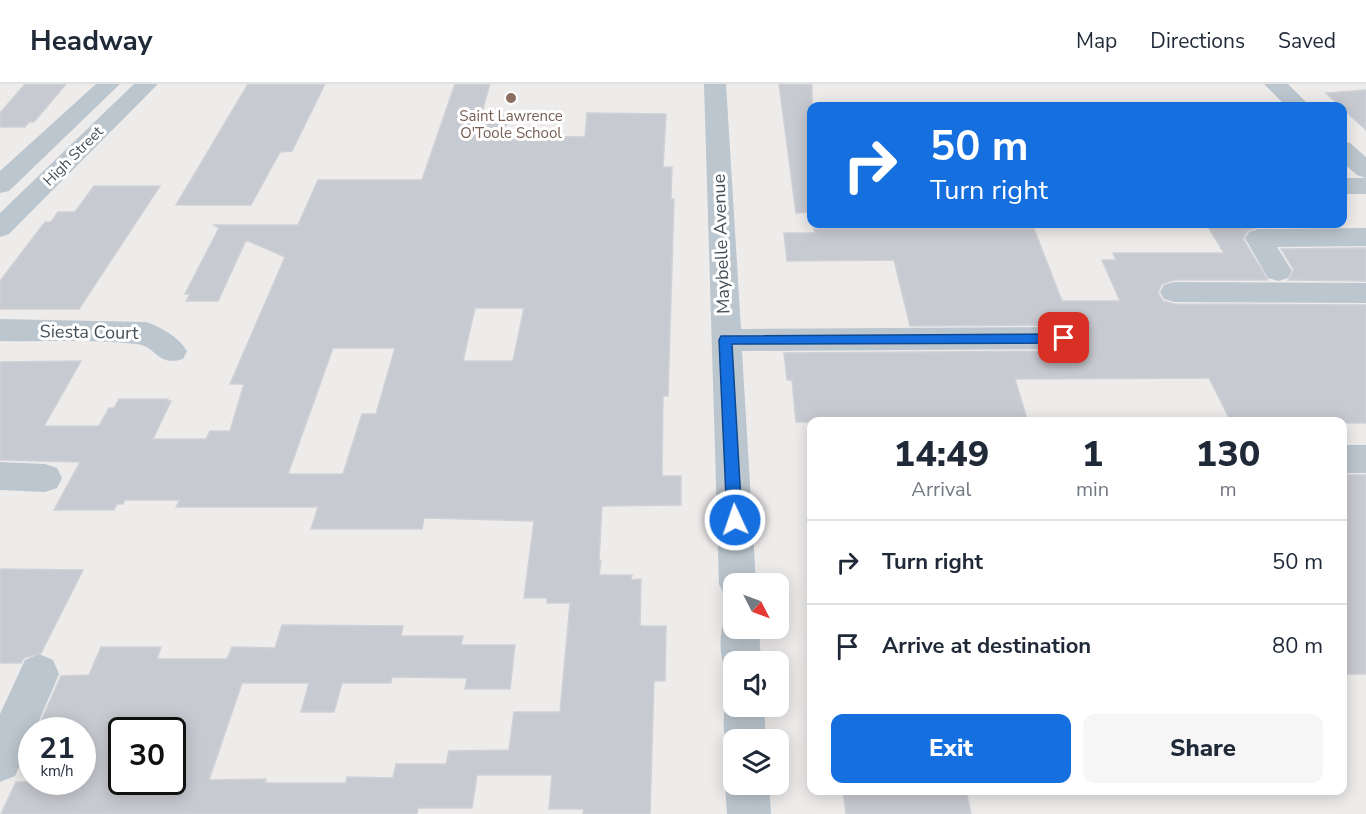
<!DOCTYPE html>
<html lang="en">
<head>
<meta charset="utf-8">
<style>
	body { margin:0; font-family:"Nunito Sans",sans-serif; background:#f6f6f7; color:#1f2937; height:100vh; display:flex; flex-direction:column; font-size:22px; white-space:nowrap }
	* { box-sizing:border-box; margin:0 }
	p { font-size:20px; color:#747a83 }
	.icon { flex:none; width:33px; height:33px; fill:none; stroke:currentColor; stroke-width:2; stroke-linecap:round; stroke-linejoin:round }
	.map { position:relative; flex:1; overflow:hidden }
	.panel { position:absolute; left:807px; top:333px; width:540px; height:378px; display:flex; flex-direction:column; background:#fff; border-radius:12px; box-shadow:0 3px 15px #0003 }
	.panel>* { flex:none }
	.top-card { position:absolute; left:807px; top:18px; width:540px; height:126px; border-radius:12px; box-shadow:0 3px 15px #0003; background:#156fdf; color:#fff; overflow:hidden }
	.needle { width:39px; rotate:132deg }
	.fabs { position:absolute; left:723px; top:489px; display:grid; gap:12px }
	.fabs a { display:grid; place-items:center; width:66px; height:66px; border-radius:12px; background:#fff; box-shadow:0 3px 15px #0003; font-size:30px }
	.speed { position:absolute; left:18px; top:633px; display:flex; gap:12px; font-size:30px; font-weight:700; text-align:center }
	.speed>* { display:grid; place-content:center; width:78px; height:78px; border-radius:50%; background:#fff; box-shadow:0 3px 15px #0003; line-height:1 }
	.speed small { font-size:15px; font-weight:400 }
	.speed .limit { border:3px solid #111; border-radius:9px; background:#fff; color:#111 }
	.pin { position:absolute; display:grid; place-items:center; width:51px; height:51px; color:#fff; margin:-26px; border-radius:12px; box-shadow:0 3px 9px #0006 }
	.me { position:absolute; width:66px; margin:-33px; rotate:357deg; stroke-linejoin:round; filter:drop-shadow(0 0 4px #0008) }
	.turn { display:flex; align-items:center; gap:21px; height:126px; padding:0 24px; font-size:27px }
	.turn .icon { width:78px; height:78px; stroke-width:2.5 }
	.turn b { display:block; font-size:42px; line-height:51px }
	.eta { display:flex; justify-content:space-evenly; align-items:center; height:102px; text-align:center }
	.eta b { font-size:36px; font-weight:800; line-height:42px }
	.cta { display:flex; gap:12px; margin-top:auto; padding:12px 24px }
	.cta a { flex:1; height:69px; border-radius:12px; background:#156fdf; color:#fff; font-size:24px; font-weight:800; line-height:69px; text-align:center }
	.cta a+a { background:#f6f6f7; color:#1f2937 }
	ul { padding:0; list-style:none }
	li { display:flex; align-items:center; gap:18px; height:84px; padding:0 24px; border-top:2px solid #e0e1e3 }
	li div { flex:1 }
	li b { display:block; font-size:22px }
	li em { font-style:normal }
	header { display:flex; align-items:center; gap:36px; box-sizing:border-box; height:84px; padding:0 30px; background:#fff; border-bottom:2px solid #e0e1e3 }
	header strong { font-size:28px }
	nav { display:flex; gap:33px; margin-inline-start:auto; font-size:21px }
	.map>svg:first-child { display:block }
	.building { fill:#c8cad1; stroke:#cfd1d7; stroke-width:1.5; fill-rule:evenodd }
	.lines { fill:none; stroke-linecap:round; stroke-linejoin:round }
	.minor { fill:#bbc6cf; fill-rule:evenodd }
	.route { fill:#156fdf; stroke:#0e4891; stroke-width:1.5 }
	.education-dot { fill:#8d6e63; stroke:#fff; stroke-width:2 }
	.labels { text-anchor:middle; stroke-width:6; stroke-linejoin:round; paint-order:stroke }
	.far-education-label { font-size:15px; fill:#785e54; stroke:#fff }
	.far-street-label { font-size:15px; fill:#434f59; stroke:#fff }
	.street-label { font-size:18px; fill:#434f59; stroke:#fff }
</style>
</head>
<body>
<header>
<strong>Headway</strong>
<nav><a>Map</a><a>Directions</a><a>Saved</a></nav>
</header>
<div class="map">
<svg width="1366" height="730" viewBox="0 0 1366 730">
	<rect width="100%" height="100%" fill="#eeebeb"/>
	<path class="building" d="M 25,0 L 66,0 L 34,38 L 29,38 L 25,43 L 0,43 L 0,29 Z
		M 248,0 L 325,0 L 292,67 L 280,68 L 251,121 L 176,121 Z
		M 455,0 L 490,0 L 481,31 L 509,31 L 505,47 L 511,47 L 510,52 L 585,53 L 587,29 L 666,30 L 663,83 L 672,83 L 671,115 L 674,115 L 668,312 L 663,312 L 662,392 L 681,392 L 681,421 L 602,422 L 599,477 L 601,477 L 599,491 L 632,491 L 631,496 L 641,495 L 640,542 L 666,542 L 665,597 L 654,597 L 650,730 L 583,730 L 584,725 L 549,725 L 552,691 L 477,691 L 472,724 L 418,724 L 417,730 L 1,730 L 16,698 L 82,698 L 82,646 L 37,646 L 61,592 L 89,591 L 101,563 L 161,563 L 157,575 L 227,575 L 232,563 L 275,564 L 282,541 L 403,542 L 401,552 L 463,552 L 461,561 L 515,561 L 510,605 L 465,605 L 467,594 L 392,593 L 391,599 L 342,599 L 334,628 L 301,628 L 309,599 L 242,599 L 209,696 L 266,695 L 265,699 L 346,699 L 347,693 L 393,694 L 396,680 L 446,680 L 449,667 L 509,666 L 514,628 L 560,628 L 570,519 L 547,519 L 547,514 L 524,514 L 534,437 L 424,434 L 422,445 L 311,445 L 318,423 L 176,423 L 180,416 L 125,416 L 123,420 L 117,420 L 114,426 L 54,426 L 80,378 L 0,376 L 0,278 L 81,277 L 44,342 L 99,342 L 109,324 L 114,324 L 119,315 L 168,315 L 167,317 L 171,317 L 153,355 L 206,355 L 210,347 L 230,347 L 244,300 L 230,300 L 285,173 L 246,156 L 218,217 L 186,217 L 190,210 L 185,210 L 219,144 L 214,141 L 298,141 L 318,96 L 422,96 ZM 475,224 L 524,224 L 513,277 L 463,277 ZM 333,264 L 395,264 L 376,330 L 362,330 L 343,390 L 288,390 ZM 122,646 L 172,646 L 172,698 L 122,698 Z
		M 779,0 L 812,0 L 812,128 L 796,129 Z
		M 1366,6 L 1366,46 L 1326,9 Z
		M 94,102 L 160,102 L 79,225 L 0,225 L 0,197 L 45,138 L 51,138 L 58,128 L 75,128 Z
		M 1329,142 L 1258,143 L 1247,147 L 1243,155 L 1268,196 L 1174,196 L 1162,200 L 1158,209 L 1163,217 L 1174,220 L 1366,221 L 1366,339 L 1231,338 L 1209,294 L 1015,295 L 1027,335 L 990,335 L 990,338 L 796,338 L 792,296 L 787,296 L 784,269 L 1064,267 L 1076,263 L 1081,253 L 1075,244 L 1064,241 L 910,242 L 894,176 L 787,177 L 784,149 L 815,149 L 814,145 L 1034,145 L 1062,217 L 1120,217 L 1102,176 L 1116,176 L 1113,169 L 1224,169 L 1208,143 Z
		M 1366,164 L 1366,197 L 1288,196 L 1294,186 L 1281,165 Z
		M 1342,391 L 1366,391 L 1366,590 L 1342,590 Z
		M 0,485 L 83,486 L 41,569 L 24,574 L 21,579 L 0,579 Z
		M 843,706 L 966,706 L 971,730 L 846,730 Z"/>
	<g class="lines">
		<path class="minor" d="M 96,0 L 120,0 L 9,107 L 0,109 L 0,87 Z
			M 134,0 L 158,0 L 9,150 L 0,153 L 0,129 Z
			M 704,0 L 726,0 L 741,245 L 1064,243 L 1074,246 L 1079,254 L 1074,262 L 1064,265 L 742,267 L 756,500 L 734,500 L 734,515 L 725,512 L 719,500 Z
			M 1264,0 L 1288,0 L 1310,22 L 1286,22 Z
			M 1342,57 L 1350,59 L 1366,73 L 1366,94 L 1357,91 L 1342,78 Z
			M 1342,94 L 1366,94 L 1366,110 L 1342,110 Z
			M 1366,144 L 1366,162 L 1277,163 L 1292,187 L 1288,194 L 1278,197 L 1268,194 L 1245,154 L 1249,148 L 1258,145 Z
			M 1174,198 L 1366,199 L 1366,219 L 1174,218 L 1164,215 L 1160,208 L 1164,201 Z
			M 0,235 L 146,238 C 161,243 179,253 187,267 L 183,275 C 157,283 156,262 137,260 C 92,255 45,258 0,257 Z
			M 1342,361 L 1366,361 L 1366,389 L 1342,389 Z
			M 0,378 L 45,380 L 57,384 L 62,394 L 57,404 L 45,408 L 0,406 Z
			M 734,528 L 734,544 L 759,544 L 761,578 L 734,578 L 734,594 L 727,592 C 719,572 718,550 726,531 Z
			M 39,570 L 53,576 L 59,590 L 35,646 L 32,646 L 32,654 L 15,692 L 0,698 L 0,630 L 25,576 Z
			M 734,606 L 734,622 L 764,622 L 766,656 L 734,656 L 734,672 L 730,671 C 722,650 721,628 730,608 Z
			M 734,684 L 734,700 L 769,700 L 771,730 L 727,730 L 725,700 Z"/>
	</g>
	<path class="route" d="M 1064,250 L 1070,254 L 1064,259 L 732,260 L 742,436 L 740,440 L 735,442 L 729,440 L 727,436 L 719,256 L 721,252 Z"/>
	<circle class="education-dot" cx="511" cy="14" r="6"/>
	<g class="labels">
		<g class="far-education-label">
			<text x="511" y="37">Saint Lawrence<tspan x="511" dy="17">O'Toole School</tspan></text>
		</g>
		<g class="far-street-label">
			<text transform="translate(73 72) rotate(-45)" y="5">High Street</text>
		</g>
		<g class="street-label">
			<text transform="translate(721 160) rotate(-92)" y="6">Maybelle Avenue</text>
			<text transform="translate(89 248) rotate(1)" y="6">Siesta Court</text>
		</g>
	</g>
</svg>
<div class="fabs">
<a><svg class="needle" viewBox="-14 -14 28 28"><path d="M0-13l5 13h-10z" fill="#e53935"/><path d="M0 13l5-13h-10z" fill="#747a83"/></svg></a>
<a><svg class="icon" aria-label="sound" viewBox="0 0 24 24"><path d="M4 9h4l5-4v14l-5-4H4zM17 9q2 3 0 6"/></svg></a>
<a><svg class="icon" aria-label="layers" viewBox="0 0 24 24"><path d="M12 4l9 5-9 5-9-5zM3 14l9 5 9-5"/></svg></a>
</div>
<div class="speed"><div>21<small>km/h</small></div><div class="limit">30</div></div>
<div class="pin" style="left:1064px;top:254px;background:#d93025"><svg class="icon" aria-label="arrive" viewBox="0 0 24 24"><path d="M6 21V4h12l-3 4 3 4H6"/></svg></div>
<svg class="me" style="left:735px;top:436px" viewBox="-20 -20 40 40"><circle r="17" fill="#156fdf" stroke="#fff" stroke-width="3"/><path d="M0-11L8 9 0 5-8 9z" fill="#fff"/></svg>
<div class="top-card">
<div class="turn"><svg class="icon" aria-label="right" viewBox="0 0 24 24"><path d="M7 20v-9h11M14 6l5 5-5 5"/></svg><div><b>50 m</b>Turn right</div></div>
</div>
<section class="panel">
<div class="eta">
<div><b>14:49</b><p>Arrival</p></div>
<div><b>1</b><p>min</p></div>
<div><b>130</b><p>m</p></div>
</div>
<ul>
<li><svg class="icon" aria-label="right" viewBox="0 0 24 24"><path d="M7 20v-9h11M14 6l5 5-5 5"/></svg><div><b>Turn right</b></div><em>50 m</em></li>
<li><svg class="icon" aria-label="arrive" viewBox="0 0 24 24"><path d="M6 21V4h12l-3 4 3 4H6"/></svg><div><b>Arrive at destination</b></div><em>80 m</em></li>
</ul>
<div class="cta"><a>Exit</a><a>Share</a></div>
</section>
</div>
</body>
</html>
